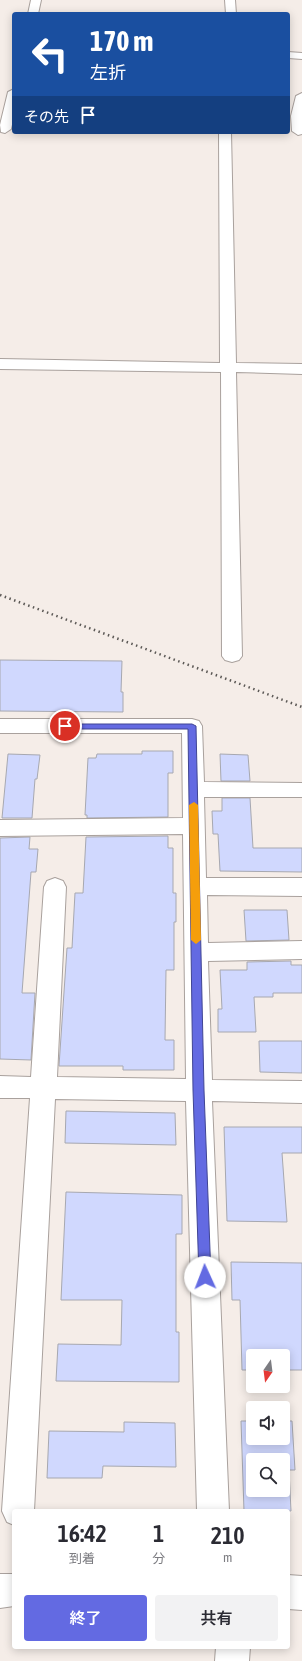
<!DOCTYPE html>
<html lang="ja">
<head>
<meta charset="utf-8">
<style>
	body { margin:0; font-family:"Asap Condensed","Noto Sans JP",sans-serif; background:#f2f2f3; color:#2b2b33; height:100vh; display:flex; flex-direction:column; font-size:15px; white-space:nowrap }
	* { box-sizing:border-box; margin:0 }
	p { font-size:13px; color:#7c7c81 }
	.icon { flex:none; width:22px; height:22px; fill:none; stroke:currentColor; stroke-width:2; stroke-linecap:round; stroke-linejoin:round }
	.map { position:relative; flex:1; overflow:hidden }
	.details { position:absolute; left:12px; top:1509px; width:278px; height:140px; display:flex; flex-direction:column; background:#fff; border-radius:4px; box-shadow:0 2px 10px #0003 }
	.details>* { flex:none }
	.banner { position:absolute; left:12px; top:12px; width:278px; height:122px; border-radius:4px; box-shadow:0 2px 10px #0003; background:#1a4fa0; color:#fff; overflow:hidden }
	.needle { width:26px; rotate:194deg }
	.controls { position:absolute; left:246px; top:1349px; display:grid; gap:8px }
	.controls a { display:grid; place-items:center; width:44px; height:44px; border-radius:4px; background:#fff; box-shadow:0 2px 10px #0003; font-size:20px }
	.pin { position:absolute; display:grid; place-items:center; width:34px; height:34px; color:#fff; margin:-17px; border:2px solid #fff; border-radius:50%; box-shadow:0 1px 4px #0007 }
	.me { position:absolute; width:44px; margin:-22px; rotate:358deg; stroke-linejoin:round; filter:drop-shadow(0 0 3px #0008) }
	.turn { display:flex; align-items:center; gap:14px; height:84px; padding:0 12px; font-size:18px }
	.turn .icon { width:52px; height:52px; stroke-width:2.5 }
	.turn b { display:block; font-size:28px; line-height:34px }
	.then { display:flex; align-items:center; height:38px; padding:0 12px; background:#0003; gap:8px; font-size:15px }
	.eta { display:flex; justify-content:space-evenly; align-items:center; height:68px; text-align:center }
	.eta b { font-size:24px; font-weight:600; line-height:28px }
	.action { display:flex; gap:8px; margin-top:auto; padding:8px 12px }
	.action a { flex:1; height:46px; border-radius:4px; background:#636ae2; color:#fff; font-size:16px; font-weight:600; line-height:46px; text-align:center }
	.action a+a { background:#f2f2f3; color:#2b2b33 }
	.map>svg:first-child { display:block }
	.building { fill:#d0d8fe; stroke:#a7a8b0; fill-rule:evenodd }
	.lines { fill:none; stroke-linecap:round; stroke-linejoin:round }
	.minor-casing { stroke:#a9a19d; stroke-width:2 }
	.minor { fill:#fff; fill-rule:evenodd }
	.rail { stroke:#5c5956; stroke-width:2.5; stroke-dasharray:1.5 3.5; stroke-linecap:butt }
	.route { fill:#636ae2; stroke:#404593 }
	.slow { fill:#f59e0b }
</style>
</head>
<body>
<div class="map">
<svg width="302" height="1661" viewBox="0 0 302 1661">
	<rect width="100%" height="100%" fill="#f5ede8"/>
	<path class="building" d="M 0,660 L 122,661 L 121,692 L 123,692 L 123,712 L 0,711 Z
		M 142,751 L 173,751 L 173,773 L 168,773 L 168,817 L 87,818 L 87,815 L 85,815 L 88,758 L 96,758 L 97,754 L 142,754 Z
		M 8,754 L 40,755 L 37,779 L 35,779 L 32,818 L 2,818 Z
		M 220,754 L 248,755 L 250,781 L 221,781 Z
		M 222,798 L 250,798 L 253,848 L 302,848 L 302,872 L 220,871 L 218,834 L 213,834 L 212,811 L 222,811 Z
		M 168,836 L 168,848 L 173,848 L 173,893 L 176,893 L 176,922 L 174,922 L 174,970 L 166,970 L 165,1040 L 174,1040 L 174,1070 L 123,1070 L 123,1066 L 59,1066 L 67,948 L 72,948 L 75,893 L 83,893 L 86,837 Z
		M 30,837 L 29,849 L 38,849 L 36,872 L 31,872 L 22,993 L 35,993 L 31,1060 L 0,1059 L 0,838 Z
		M 244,910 L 287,910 L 289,940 L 246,941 Z
		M 291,961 L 291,965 L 302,965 L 302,993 L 273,993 L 273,997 L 254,997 L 256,1032 L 218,1032 L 218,1009 L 222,1009 L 220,970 L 247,970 L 247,962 Z
		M 259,1041 L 302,1041 L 302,1073 L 260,1072 Z
		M 66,1111 L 175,1113 L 176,1145 L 65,1143 Z
		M 224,1127 L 302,1127 L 302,1153 L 282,1153 L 287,1222 L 227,1221 Z
		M 66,1192 L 182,1195 L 182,1234 L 176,1234 L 176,1332 L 179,1332 L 179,1382 L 56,1381 L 58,1344 L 121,1345 L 122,1300 L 61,1300 Z
		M 231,1262 L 302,1263 L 302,1370 L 283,1370 L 283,1356 L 253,1356 L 253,1370 L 242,1370 L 240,1300 L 232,1300 Z
		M 241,1421 L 253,1421 L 253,1438 L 283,1438 L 283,1421 L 292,1421 L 295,1470 L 289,1470 L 291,1511 L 244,1511 ZM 253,1460 L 283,1460 L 283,1490 L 253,1490 Z
		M 124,1422 L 175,1423 L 176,1467 L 103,1466 L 102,1478 L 47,1478 L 49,1431 L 124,1432 Z"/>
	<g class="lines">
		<defs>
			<path id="minor" d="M 31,0 L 41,0 L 38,14 L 28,14 Z
				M 225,0 L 235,0 L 236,14 L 226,14 Z
				M 288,52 L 302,53 L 302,59 L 288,58 Z
				M 14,89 L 14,116 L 11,129 L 5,133 L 1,132 L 0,125 L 8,92 Z
				M 302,93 L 302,134 L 298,135 L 292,131 L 291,116 L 296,96 Z
				M 219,132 L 231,132 L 236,363 L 302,364 L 302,374 L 236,372 L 242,656 L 239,660 L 232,662 L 225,660 L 222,656 L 221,372 L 0,369 L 0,359 L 220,363 Z
				M 0,719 L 192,719 L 199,721 L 202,726 L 204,782 L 302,783 L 302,797 L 204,797 L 206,878 L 302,878 L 302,896 L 207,895 L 208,943 L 302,941 L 302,959 L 208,961 L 212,1080 L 302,1081 L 302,1103 L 212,1101 L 229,1511 L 197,1511 L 186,1101 L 55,1099 L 34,1511 L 14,1511 L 14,1525 L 7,1522 L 2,1511 L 30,1098 L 0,1098 L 0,1076 L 31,1077 L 44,887 L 47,881 L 55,878 L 63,881 L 66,887 L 57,1077 L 186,1079 L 183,834 L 0,836 L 0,820 L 183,818 L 182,733 L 0,733 Z
				M 0,1574 L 14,1574 L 14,1606 L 0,1608 Z
				M 288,1575 L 302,1576 L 302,1610 L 288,1609 Z
				M 216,1647 L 250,1647 L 249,1661 L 215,1661 Z"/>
		</defs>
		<use href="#minor" class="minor-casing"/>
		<use href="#minor" class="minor"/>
		<path class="rail" d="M 0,595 L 302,707"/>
	</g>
	<path class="route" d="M 62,724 L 192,724 L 196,726 L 204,1090 L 211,1277 L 209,1281 L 205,1283 L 201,1281 L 199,1277 L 193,1090 L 188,729 L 62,729 Z"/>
	<path class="slow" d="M 194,802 L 198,805 L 201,940 L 196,944 L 191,940 L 189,805 Z"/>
</svg>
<div class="controls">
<a><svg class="needle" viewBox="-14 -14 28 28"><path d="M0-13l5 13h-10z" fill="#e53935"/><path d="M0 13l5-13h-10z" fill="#7c7c81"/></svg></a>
<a><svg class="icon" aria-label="sound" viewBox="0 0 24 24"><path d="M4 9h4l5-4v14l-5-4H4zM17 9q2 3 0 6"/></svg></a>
<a><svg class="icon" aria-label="search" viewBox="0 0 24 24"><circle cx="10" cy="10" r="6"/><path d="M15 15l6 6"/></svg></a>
</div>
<div class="pin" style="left:65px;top:726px;background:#d93025"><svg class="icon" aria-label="arrive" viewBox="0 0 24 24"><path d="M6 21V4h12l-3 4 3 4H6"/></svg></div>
<svg class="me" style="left:205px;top:1277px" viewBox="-20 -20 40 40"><circle r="19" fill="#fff"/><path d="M0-13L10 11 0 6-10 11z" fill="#636ae2"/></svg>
<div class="banner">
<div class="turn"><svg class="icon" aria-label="left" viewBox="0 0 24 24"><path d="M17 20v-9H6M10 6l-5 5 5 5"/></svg><div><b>170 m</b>左折</div></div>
<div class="then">その先<svg class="icon" aria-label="arrive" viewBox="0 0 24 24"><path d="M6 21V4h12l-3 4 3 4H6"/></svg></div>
</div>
<section class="details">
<div class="eta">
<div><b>16:42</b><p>到着</p></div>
<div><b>1</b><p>分</p></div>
<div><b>210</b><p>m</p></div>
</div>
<div class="action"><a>終了</a><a>共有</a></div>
</section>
</div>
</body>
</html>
